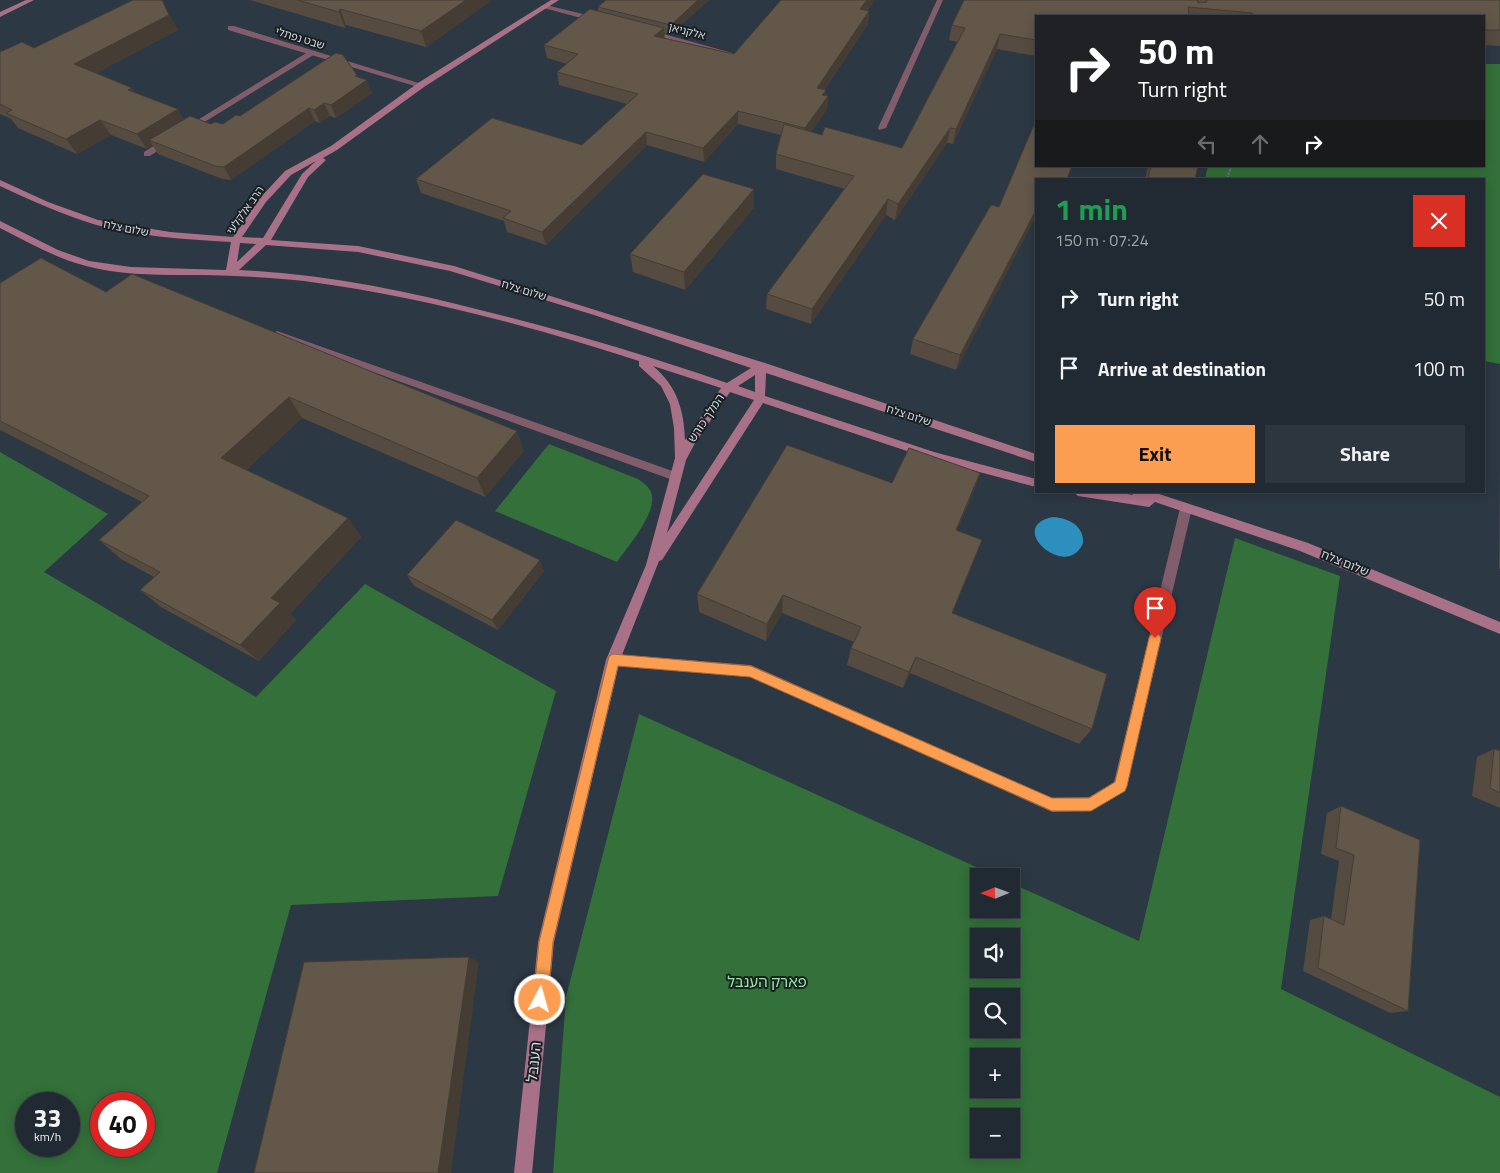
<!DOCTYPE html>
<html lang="en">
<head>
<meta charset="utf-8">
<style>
	body { margin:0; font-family:"Titillium Web","Noto Sans Hebrew",sans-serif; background:#2d363e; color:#f1f3f6; height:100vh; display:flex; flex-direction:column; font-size:19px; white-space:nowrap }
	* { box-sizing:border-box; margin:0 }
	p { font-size:16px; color:#a2a7ac }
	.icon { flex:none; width:28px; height:28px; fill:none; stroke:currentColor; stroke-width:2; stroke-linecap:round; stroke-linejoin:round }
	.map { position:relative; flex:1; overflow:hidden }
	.sheet { position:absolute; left:1035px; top:178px; width:450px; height:315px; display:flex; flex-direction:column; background:#212a32; border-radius:0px; box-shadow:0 2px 12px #0003,0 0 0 1px #3e464d }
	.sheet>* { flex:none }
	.guide { position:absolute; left:1035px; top:15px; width:450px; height:152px; border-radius:0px; box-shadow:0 2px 12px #0003,0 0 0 1px #3e464d; background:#202124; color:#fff; overflow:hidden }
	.needle { width:32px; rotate:269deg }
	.controls { position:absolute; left:970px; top:868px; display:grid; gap:10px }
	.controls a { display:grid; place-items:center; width:50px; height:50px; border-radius:0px; background:#212a32; box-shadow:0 2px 12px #0003,0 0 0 1px #3e464d; font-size:25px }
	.speed { position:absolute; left:15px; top:1092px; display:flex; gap:10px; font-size:25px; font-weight:700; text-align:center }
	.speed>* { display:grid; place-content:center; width:65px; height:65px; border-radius:50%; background:#212a32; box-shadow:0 2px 12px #0003,0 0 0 1px #3e464d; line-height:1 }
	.speed small { font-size:12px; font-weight:400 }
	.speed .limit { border:8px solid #d22; background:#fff; color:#111 }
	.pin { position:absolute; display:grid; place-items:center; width:42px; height:42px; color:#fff; margin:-51px -21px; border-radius:50% 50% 50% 0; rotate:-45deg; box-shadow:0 0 5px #0007 }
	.pin .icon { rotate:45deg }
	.me { position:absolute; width:55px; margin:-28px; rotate:6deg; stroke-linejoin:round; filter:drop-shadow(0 0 4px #0008) }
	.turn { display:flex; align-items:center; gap:18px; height:105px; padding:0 20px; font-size:22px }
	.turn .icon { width:65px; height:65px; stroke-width:2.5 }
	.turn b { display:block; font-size:35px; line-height:42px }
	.lanes { display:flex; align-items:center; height:48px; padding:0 20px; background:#0003; justify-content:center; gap:25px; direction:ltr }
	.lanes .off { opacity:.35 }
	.round { display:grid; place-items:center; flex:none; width:52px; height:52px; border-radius:0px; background:#2d363e }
	.headline { display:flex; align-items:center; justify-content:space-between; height:85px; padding:0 20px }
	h1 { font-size:30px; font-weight:700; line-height:38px; color:#1e9e55 }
	.action { display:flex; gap:10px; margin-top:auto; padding:10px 20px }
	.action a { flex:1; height:58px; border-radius:0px; background:#fb9e51; color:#111; font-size:20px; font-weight:700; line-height:58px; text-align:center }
	.action a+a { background:#2d363e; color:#f1f3f6 }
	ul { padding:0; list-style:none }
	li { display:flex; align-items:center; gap:15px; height:70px; padding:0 20px }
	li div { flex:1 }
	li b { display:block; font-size:19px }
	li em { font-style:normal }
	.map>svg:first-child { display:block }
	.green { fill:#33703a; fill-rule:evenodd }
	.water { fill:#2c8fbe }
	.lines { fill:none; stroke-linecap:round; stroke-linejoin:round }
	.path { stroke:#6a757e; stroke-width:2; stroke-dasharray:3 1; stroke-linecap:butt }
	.lane { fill:#815d6b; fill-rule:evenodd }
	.street { fill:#815d6b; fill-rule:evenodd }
	.secondary { fill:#a97188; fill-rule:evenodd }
	.wall { fill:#554b40 }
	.shaded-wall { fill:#453d34 }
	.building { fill:#63574a; stroke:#453d34 }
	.route { fill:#fb9e51; stroke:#a36735 }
	.labels { text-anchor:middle; stroke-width:4; stroke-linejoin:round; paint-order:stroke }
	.far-street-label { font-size:11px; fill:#cfd7de; stroke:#191f23 }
	.street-label { font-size:12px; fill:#cfd7de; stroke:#191f23 }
	.near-park-label { font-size:15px; fill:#92eb99; stroke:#191f23 }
	.near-street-label { font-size:15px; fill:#cfd7de; stroke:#191f23 }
</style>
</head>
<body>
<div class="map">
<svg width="1500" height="1173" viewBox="0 0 1500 1173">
	<rect width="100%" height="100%" fill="#2c3843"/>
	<path class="green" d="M 1484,64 L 1500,64 L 1500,364 L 1484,361 L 1484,179 L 1205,179 L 1208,166 L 1484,166 Z
		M 549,444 L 638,479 C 642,482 648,486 650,490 C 661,509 628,546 617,562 L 495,511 Z
		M 0,452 L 108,514 L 44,572 L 256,697 L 365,584 L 556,691 L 498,896 L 291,905 L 217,1173 L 0,1173 ZM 26,1104 L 69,1104 L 69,1146 L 26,1146 ZM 101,1104 L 144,1104 L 144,1146 L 101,1146 Z
		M 1235,538 L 1340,576 L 1281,989 L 1500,1097 L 1500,1173 L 553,1173 L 566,997 L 639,714 L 996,876 L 979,876 L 979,909 L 1011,909 L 1011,883 L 1139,941 ZM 979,936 L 1011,936 L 1011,969 L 979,969 ZM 1011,996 L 1011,1029 L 979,1029 L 979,996 ZM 1011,1056 L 1011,1089 L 979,1089 L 979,1056 ZM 979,1116 L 1011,1116 L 1011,1149 L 979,1149 Z"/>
	<path class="water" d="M 1053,517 C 1069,518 1084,526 1083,543 C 1067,582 1004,526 1053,517 Z"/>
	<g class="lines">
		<path class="path" d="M 1227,179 L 1231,167"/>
		<path class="lane" d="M 308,52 L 315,54 L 190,131 L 183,129 Z
			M 165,139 L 172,141 L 150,156 L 144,156 L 144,152 Z
			M 277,331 L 678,473 L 680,476 L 678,479 L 670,479 L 273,336 L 272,334 Z
			M 1186,503 L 1190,505 L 1192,508 L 1127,786 L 1125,791 L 1091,811 L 1052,812 L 750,677 L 613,666 L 608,664 L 606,660 L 608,656 L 613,654 L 751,665 L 1052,798 L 1089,797 L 1114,782 L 1180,508 L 1182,505 Z"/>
		<path class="street" d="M 937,0 L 943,0 L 886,128 L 879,130 L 878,128 Z
			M 546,5 L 599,18 L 600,20 L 596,22 L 544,8 L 543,7 Z
			M 228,26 L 234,26 L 425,85 L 418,87 L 228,30 Z
			M 647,31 L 653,31 L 736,54 L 729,56 L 647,35 Z"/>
		<path class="secondary" d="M 26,0 L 34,0 L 0,17 L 0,12 Z
			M 551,0 L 559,0 L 424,87 L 337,150 L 323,158 L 326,160 L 308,177 L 271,240 L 358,246 L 454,266 L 765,363 L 1036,454 L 1036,462 L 766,373 L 765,396 L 934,452 L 1036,479 L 1036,487 L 934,460 L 763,403 L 662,560 L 659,561 L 620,660 L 554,942 L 532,1173 L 514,1173 L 538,942 L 606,660 L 646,565 L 675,458 L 674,428 L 670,404 L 661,386 L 639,366 L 639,361 C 531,326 418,296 304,281 C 271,277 237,276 203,275 C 164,275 124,276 86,266 C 55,258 28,242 0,228 L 0,221 L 58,250 L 89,261 L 131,267 L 226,270 L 231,242 C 185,239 137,237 93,224 C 61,214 30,200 0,186 L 0,180 L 48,202 L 98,220 L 170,232 L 233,237 L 260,198 L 285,171 L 331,146 L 418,83 ZM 316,161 L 302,174 L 263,238 L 242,237 L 266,202 L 291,175 ZM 240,243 L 256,244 L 237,262 ZM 266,245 L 358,252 L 450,271 L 594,315 L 751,368 L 727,383 C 649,356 569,332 488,312 C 407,291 324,274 239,270 ZM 653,366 L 721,388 L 685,440 C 684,410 677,386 653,366 ZM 755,375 L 755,392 L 738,386 ZM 730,392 L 754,400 L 667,533 L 686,460 L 695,443 Z
			M 1072,491 L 1109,491 L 1133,495 L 1129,491 L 1150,491 L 1308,543 L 1500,622 L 1500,634 L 1300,551 L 1155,502 L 1149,507 L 1078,496 Z"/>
	</g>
	<path class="wall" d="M 250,0 L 492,0 L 426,47 L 346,25 L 345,28 Z
		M 606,0 L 709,0 L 671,34 L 664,33 L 664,38 L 734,54 L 781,0 L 875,0 L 867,11 L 869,11 L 868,24 L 824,90 L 826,90 L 825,95 L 828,96 L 827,109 L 811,132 L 822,135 L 825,127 L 902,148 L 957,42 L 949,40 L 952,25 L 964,0 L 1197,0 L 1198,1 L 1197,0 L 1500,0 L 1500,46 L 1484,45 L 1484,16 L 1036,16 L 1036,56 L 997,49 L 953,144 L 947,143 L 895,220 L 886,215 L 811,324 L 766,309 L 767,294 L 845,189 L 776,169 L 776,154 L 781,135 L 738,124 L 704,162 L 647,145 L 546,245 L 507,232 L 504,221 L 421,193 L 416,179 L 492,118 L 582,145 L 627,104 L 559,85 L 557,72 L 567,64 L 547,58 L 544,45 L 590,9 L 598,11 L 598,7 Z
		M 178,30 L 96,73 L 136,93 L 184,120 L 211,124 L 223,124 L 240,116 L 357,77 L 372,93 L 336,118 L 330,116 L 320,123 L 315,121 L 231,180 L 222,179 L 158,154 L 153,146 L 147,149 L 111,135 L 77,154 L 18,128 L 11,119 L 0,114 L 0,52 Z
		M 1148,166 L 1198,166 L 1195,179 L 1145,179 Z
		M 1036,179 L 1036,216 L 956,370 L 910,354 L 913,339 L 999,207 Z
		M 754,208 L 685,290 L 633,272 L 630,254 Z
		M 0,283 L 106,292 L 524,451 L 485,497 L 302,418 L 246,470 L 348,518 L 361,537 L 290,614 L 296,620 L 259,661 L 161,607 L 140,590 L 154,577 L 121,559 L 99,540 L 142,502 L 0,430 Z
		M 1500,465 L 1500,569 L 1499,569 Z
		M 980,473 L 973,493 L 957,530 L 952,613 L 1092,729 L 1079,744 L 910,673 L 903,688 L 847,665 L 851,648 L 854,642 L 782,613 L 766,641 L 699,612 L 697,594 L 892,483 Z
		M 544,571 L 498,630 L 414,586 L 407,575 Z
		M 1494,749 L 1500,751 L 1500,808 L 1472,796 L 1477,757 Z
		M 1341,806 L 1408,1011 L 1390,1013 L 1303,971 L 1310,920 L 1324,916 L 1331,919 L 1339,861 L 1321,854 L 1327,813 Z"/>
	<path class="shaded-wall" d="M 162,0 L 178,30 L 84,80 L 74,64 Z
		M 466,0 L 492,0 L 426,47 L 421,31 Z
		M 698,0 L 709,0 L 671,34 L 671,25 Z
		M 867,0 L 875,0 L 858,22 L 860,9 Z
		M 340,9 L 346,25 L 345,28 L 339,12 Z
		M 869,11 L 868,24 L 816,101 L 817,88 Z
		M 664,28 L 665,41 L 654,36 Z
		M 1000,34 L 997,49 L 953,144 L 956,129 Z
		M 357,75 L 360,84 L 367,80 L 372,93 L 336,118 L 331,105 Z
		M 132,88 L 142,103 L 128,90 Z
		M 826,90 L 825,100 L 828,96 L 827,109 L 805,141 L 805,128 L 822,95 Z
		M 324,103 L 330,116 L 320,123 L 314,110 Z
		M 309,108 L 315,121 L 231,180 L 224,167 Z
		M 178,109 L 187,125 L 149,140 L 153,146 L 147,149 L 137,134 Z
		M 738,111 L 738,124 L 704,162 L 703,148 Z
		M 100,120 L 111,135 L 77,154 L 66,139 Z
		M 950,128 L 947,143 L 895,220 L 898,204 Z
		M 646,132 L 647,145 L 546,245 L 542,232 Z
		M 754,189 L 754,208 L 685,290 L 684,272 Z
		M 888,199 L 886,215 L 811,324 L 812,309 Z
		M 1036,210 L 1036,216 L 956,370 L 960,355 Z
		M 289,397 L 302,418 L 238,478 L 221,458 Z
		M 517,431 L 524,451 L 485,497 L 477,478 Z
		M 980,473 L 973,493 L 949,549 L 956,530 Z
		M 348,518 L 361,537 L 290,614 L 296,620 L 259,661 L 240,645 L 271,598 Z
		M 540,560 L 544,571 L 498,630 L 492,620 Z
		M 783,595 L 782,613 L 766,641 L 767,624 Z
		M 916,657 L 910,673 L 903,688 L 909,672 Z
		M 469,957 L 479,962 L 451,1173 L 438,1173 Z"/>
	<path class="building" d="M 133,0 L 162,0 L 169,15 L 74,64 L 132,88 L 128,90 L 178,109 L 137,134 L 100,120 L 66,139 L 6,113 L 12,110 L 0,104 L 0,52 L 22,42 L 34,48 Z
		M 297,0 L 466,0 L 421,31 L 340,9 L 339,12 Z
		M 606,0 L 698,0 L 671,25 L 598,7 Z
		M 781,0 L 867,0 L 860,9 L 869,11 L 817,88 L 826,90 L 822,95 L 828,96 L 805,128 L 738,111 L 703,148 L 646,132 L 542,232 L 503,218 L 511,211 L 416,179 L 492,118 L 582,145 L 638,94 L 557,72 L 578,54 L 544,45 L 590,9 L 664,28 L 654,36 L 734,54 Z
		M 964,0 L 1197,0 L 1198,3 L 1207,2 L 1206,0 L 1500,0 L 1500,30 L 1484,30 L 1484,16 L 1254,16 L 1252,13 L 1188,7 L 1189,16 L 1036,16 L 1036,40 L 1000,34 L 956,129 L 950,128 L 898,204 L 888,199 L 812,309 L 767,294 L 854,176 L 776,154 L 784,124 L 822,135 L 825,127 L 902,148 L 965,28 L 952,25 Z
		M 336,53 L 343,55 L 357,75 L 355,76 L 367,80 L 331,105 L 324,103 L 314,110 L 309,108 L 224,167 L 215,166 L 149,140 L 190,116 L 211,124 L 215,122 L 223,124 L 236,115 L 240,116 Z
		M 1036,120 L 1036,166 L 1072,166 L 1067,179 L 1036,179 L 1036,210 L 960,355 L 913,339 L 991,205 L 999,207 Z
		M 1151,166 L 1198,166 L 1195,179 L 1148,179 Z
		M 703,174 L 754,189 L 684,272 L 630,254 Z
		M 41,258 L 106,292 L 132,274 L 517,431 L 477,478 L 289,397 L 221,458 L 348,518 L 271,598 L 280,603 L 240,645 L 140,590 L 160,572 L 99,540 L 149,496 L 0,421 L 0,283 Z
		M 787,445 L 892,483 L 909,448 L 980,473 L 956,530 L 982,540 L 952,613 L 1107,674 L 1092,729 L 916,657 L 909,672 L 851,648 L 861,627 L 783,595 L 767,624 L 697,594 Z
		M 456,520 L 540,560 L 492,620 L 407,575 Z
		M 1494,749 L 1500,751 L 1500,793 L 1490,788 Z
		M 1341,806 L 1420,840 L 1408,1011 L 1318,968 L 1324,916 L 1344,925 L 1354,855 L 1336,848 Z
		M 469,957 L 438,1173 L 254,1173 L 304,962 Z"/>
	<path class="route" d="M 1155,633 L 1159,634 L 1161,638 L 1127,786 L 1125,791 L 1091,811 L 1052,811 L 750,677 L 618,666 L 553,942 L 548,1000 L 546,1005 L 540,1007 L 535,1005 L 533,1000 L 539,942 L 609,656 L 613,654 L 751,666 L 1052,798 L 1089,798 L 1115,782 L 1149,638 L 1151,634 Z"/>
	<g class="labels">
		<g class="far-street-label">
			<text transform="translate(687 31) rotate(14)" y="4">אלקניאן</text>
			<text transform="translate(300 38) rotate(17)" y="4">שבט נפתלי</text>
			<text transform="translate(245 210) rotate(-55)" y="4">הרב אלקלעי</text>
			<text transform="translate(126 228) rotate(11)" y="4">שלום צלח</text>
			<text transform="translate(524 290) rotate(17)" y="4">שלום צלח</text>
			<text transform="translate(909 415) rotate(18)" y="4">שלום צלח</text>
		</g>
		<g class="street-label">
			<text transform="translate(706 418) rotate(-56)" y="4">המלך כורש</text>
			<text transform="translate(1345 563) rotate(22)" y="4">שלום צלח</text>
		</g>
		<g class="near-park-label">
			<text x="767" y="987">פארק הענבל</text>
		</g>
		<g class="near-street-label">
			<text transform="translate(534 1062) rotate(-84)" y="5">הענבל</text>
		</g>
	</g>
</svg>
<div class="controls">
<a><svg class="needle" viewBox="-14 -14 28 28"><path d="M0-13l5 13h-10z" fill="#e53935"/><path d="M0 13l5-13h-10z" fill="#a2a7ac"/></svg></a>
<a><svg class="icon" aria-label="sound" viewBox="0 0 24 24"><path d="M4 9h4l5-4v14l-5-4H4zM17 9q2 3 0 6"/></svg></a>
<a><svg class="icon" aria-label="search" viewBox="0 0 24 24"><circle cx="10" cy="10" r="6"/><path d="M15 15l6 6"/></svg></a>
<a>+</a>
<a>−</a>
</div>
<div class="speed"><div>33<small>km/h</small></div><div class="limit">40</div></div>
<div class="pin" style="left:1155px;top:638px;background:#d93025"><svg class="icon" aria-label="arrive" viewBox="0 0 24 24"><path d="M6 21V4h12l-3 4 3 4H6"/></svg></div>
<svg class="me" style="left:540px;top:1000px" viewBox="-20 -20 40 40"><circle r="17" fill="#fb9e51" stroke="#fff" stroke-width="3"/><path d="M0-11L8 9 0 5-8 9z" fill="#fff"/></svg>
<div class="guide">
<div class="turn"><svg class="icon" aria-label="right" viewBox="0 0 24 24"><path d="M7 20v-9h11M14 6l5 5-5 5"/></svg><div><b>50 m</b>Turn right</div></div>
<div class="lanes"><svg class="icon off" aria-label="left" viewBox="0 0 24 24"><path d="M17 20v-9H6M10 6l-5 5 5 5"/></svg><svg class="icon off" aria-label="ahead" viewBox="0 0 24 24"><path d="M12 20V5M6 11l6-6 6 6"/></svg><svg class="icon" aria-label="right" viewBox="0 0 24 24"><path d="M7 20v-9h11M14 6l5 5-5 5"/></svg></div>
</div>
<section class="sheet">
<div class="headline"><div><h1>1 min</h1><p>150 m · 07:24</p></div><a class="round" style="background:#d93025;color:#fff"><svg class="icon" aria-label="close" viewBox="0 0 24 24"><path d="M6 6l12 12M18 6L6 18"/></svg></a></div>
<ul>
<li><svg class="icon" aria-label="right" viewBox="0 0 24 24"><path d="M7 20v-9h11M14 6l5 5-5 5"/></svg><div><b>Turn right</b></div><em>50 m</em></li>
<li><svg class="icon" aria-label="arrive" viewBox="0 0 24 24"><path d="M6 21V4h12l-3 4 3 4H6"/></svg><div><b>Arrive at destination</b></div><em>100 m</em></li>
</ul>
<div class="action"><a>Exit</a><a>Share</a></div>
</section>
</div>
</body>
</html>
